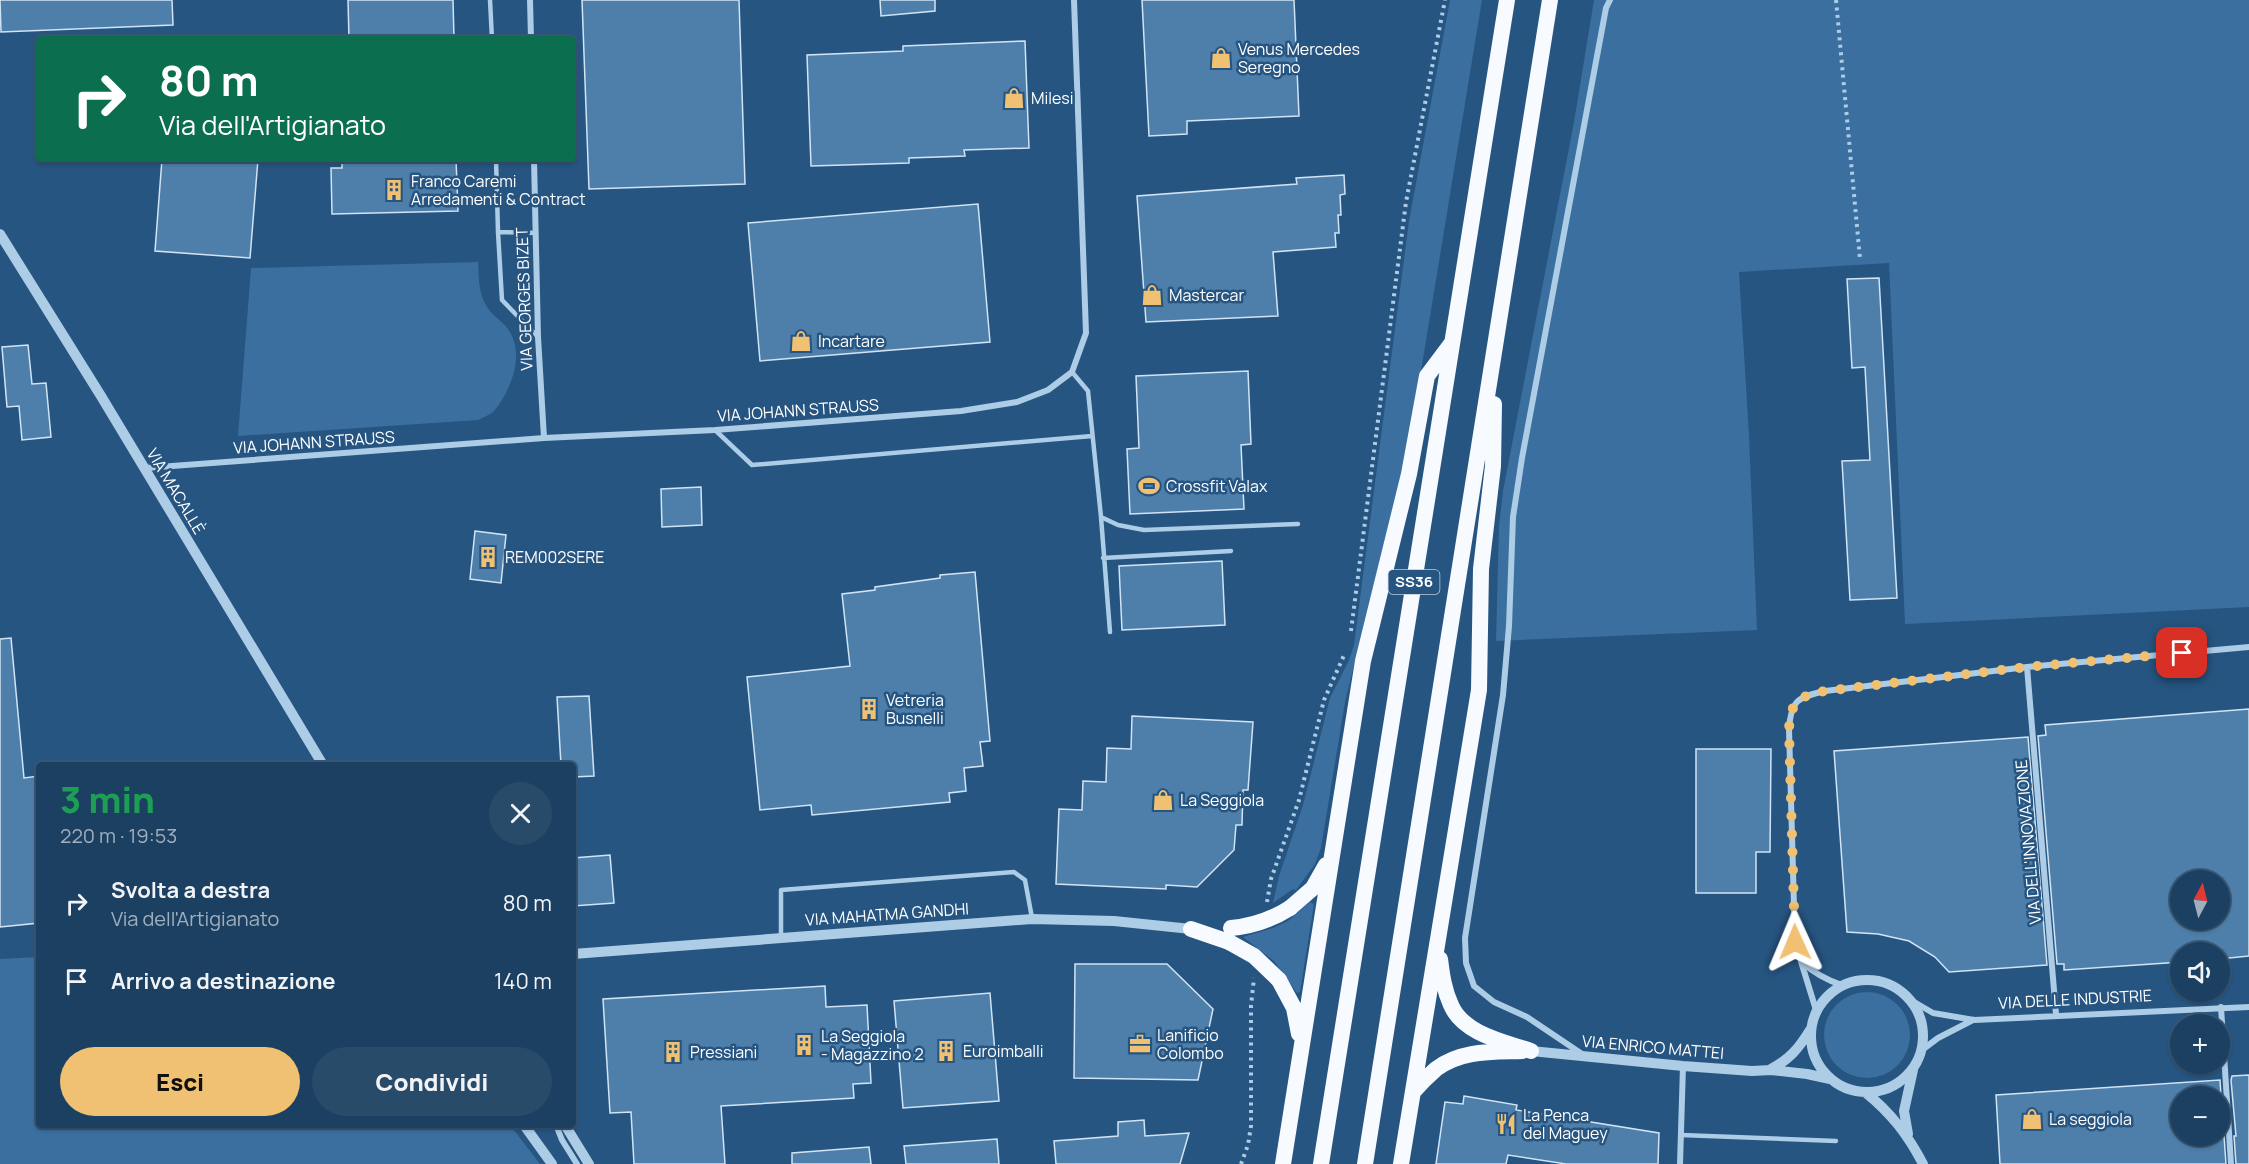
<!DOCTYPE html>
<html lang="it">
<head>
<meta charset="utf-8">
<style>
	body { margin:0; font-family:Manrope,sans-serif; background:#294b6a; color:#f1f3f6; height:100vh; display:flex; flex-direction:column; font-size:22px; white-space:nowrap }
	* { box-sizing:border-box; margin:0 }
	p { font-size:20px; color:#a0afbd }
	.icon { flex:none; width:33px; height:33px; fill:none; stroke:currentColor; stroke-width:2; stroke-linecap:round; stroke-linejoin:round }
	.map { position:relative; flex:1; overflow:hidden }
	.drawer { position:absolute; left:36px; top:762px; width:540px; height:366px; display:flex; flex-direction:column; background:#1c4061; border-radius:6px; box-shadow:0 2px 4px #0004,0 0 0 2px #3a5976 }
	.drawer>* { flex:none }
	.top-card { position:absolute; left:36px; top:36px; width:540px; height:126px; border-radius:6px; box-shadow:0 2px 4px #0004,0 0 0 2px #3a5976; background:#0b6e4f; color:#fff; overflow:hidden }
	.needle { width:39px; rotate:7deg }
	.controls { position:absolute; left:2170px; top:870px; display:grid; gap:12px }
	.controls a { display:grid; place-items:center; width:60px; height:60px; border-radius:50%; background:#1c4061; box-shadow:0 2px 4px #0004,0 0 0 2px #3a5976; font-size:30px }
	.pin { position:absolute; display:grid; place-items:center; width:51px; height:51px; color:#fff; margin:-26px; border-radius:12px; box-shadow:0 3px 9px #0006 }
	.me { position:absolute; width:66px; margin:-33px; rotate:359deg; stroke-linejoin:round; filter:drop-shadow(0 0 4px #0008) }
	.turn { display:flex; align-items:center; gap:21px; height:126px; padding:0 24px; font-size:27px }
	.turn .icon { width:78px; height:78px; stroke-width:2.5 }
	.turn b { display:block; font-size:42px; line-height:51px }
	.round { display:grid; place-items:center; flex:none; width:63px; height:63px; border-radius:32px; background:#294b6a }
	.headline { display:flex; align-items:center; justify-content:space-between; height:102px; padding:0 24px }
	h1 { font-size:36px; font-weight:800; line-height:45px; color:#1e9e55 }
	.button { display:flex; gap:12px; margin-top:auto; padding:12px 24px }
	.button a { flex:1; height:69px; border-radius:36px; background:#f0c172; color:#111; font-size:24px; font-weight:800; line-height:69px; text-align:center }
	.button a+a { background:#294b6a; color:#f1f3f6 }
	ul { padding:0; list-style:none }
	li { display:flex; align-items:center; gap:18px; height:78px; padding:0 24px }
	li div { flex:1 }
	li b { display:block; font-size:22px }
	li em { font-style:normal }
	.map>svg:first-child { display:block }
	.green { fill:#3a6f9f }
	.building { fill:#4e7faa; stroke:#d1e4f5; stroke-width:1.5; fill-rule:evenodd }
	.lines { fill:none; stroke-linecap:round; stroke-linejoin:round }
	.path { stroke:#adcce6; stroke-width:4; stroke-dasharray:3 4.5; stroke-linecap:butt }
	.service { stroke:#adcce6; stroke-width:4.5 }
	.minor { stroke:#adcce6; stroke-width:6 }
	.tertiary { stroke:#adcce6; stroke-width:10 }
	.trunk { stroke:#f7fafe; stroke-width:16 }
	.trunk-bridge { stroke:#f7fafe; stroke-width:16 }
	.route { stroke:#f0c172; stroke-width:10; stroke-dasharray:0 18 }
	.labels { text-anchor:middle; stroke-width:5; stroke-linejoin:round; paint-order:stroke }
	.shield { fill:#265581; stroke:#beccd9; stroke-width:1.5 }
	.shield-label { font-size:15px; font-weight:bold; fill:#fff }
	.poi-label { font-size:16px; fill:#fff; stroke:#265581; text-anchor:start }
	.street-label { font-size:16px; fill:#fff; stroke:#265581 }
</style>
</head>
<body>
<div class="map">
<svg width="2249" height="1164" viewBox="0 0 2249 1164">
	<rect width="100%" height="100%" fill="#265581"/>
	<path class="green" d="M 1450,0 L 1482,0 L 1411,432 L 1345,702 L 1321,848 L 1315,864 L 1296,890 L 1293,889 L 1273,903 L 1279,876 L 1303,805 L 1330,698 L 1349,660 L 1354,645 L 1409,221 Z
		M 1594,0 L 2249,0 L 2249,607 L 1905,624 L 1889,263 L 1739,272 L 1749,435 L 1757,630 L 1496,641 L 1499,526 L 1503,491 L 1574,122 Z
		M 478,262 C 479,277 478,293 487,307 C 493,317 506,323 511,334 C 524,357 510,392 494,411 C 490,415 483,417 478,420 L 238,436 L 251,268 Z
		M 1310,902 L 1314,904 L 1300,992 L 1297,993 L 1274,961 L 1243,937 L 1273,928 L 1288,921 Z
		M 39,957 L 39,1125 L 510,1125 L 540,1164 L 0,1164 L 0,959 Z
		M1824 1035a43 43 0 1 1 86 0a43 43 0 1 1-86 0Z"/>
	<path class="building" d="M 0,0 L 172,0 L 173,25 L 1,32 Z
		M 348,0 L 453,0 L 454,39 L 349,39 Z
		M 582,0 L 739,0 L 745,184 L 589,189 Z
		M 880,0 L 935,0 L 935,11 L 881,16 Z
		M 1142,0 L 1294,0 L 1299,116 L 1187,121 L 1187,134 L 1149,136 Z
		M 1025,41 L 1029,148 L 964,150 L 965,156 L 909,158 L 909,163 L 811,166 L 807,55 L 903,51 L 903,46 Z
		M 162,159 L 258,159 L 250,258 L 155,251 Z
		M 342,159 L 456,159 L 458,211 L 332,214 L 331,168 L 342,168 Z
		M 1344,175 L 1345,194 L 1340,195 L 1341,215 L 1338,215 L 1339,233 L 1335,233 L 1336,247 L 1273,252 L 1278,316 L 1146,322 L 1137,196 L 1297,184 L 1296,178 Z
		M 978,204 L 990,342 L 760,361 L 748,223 Z
		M 1879,278 L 1897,598 L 1850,600 L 1842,461 L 1870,460 L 1865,367 L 1852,368 L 1847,279 Z
		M 28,345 L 32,384 L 46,383 L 51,437 L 22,440 L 19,406 L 7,407 L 2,347 Z
		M 1248,371 L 1251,444 L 1241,445 L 1244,509 L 1130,514 L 1127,449 L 1139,448 L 1136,376 Z
		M 701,487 L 702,525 L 662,527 L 661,489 Z
		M 475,531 L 506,535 L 501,583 L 470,579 Z
		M 1222,561 L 1225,625 L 1122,630 L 1119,566 Z
		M 975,572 L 990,741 L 980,742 L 983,766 L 964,768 L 966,791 L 949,793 L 950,802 L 812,815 L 811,805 L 760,810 L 747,677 L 850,666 L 842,594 L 875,590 L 875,587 L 940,578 L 940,575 Z
		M 11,638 L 24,778 L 39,776 L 39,923 L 0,927 L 0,639 Z
		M 589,696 L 594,776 L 573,777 L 573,765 L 561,765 L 557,697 Z
		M 2249,709 L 2249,956 L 2220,959 L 2220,952 L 2181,952 L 2181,962 L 2064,970 L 2064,964 L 2057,964 L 2038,736 L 2046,735 L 2045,725 ZM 2181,880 L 2220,880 L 2220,920 L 2181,920 Z
		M 1132,716 L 1253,722 L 1248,790 L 1243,790 L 1242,825 L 1236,825 L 1234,850 L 1197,887 L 1166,885 L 1166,889 L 1056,884 L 1059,809 L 1082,810 L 1083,781 L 1106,782 L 1107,748 L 1131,749 Z
		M 2028,737 L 2047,965 L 1949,972 L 1935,957 L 1909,941 L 1878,934 L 1847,932 L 1834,751 Z
		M 1696,749 L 1771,749 L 1770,852 L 1756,852 L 1756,893 L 1696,893 Z
		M 610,855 L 614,903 L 573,906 L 573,858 Z
		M 1075,964 L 1167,964 L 1213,1009 L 1198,1080 L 1074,1078 Z
		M 825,986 L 826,1007 L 867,1005 L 871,1083 L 853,1084 L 854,1098 L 721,1106 L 725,1164 L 634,1164 L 631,1112 L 610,1113 L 603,999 Z
		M 990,993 L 999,1101 L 903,1108 L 894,1001 Z
		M 2249,1075 L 2249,1164 L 2236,1164 L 2234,1136 L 2236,1136 L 2231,1080 L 2232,1076 Z
		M 2220,1080 L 2221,1096 L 2181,1096 L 2181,1136 L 2224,1136 L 2226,1164 L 2000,1164 L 1996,1095 Z
		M 1464,1096 L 1517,1105 L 1516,1110 L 1659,1133 L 1658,1164 L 1566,1164 L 1508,1155 L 1506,1164 L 1436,1164 L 1445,1102 L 1463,1104 Z
		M 1144,1120 L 1145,1136 L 1189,1133 L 1180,1164 L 1056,1164 L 1054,1141 L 1118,1136 L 1118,1122 Z
		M 997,1139 L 999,1164 L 906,1164 L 904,1146 Z
		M 869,1147 L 871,1164 L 792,1164 L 792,1153 Z"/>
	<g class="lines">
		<path class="path" d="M 1836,0 L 1860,259
			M 1351,631 L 1406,202 L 1445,0
			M 1267,902 L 1271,879 L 1299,800 L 1324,700 L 1345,653
			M 1241,1164 L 1248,1145 L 1251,1126 L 1251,1006 L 1254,978"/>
		<path class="service" d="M 490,0 L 492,39
			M 496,159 L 498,232 L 536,233
			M 498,232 L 502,300 L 538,337
			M 1072,372 L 1088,391 L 1101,517 L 1118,525 L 1144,530 L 1298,524
			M 715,430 L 752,465 L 1092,436
			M 1101,517 L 1110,632
			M 1103,558 L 1231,551
			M 781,937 L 781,890 L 1014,872 L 1025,880 L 1032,918
			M 1681,1135 L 1836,1141"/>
		<path class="minor" d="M 530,0 L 531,39
			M 534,159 L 538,337 L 544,438
			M 145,468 L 544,438 L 715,430 L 961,411 L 1017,402 L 1048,390 L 1072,372 L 1086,333 L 1074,0
			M 2027,667 L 2056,1014
			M 1802,962 C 1815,974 1826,980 1842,985
			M 1909,999 L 1933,1013 L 1974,1020 L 2249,1007
			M 2221,1007 L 2231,1164
			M 1816,1010 L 1795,942 L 1789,729 C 1791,700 1798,697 1825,691 L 2027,667 L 2249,647
			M 1922,1050 L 1938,1038 L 1973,1020
			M 1582,1054 L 1527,1017 L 1494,1002 L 1474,986 L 1466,963 L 1465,938 L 1503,695 L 1509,626 L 1513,517 L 1522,458 L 1606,8 L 1610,0
			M 556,1125 L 562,1140 L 577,1164
			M 1680,1164 L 1683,1066"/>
		<path class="tertiary" d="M 0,234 L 101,396 L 323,765
			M 573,954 L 1032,919 L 1114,921 L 1191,929
			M1811 1036a56 56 0 1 1 112 0a56 56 0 1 1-112 0Z
			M 1531,1051 L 1683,1066 L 1752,1071 L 1771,1070 L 1807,1074 L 1830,1079
			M 1771,1069 C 1790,1059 1799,1048 1810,1030
			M 1865,1092 C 1891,1113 1908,1135 1923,1164
			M 524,1125 L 552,1164
			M 565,1125 L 589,1164
			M 1908,1134 L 1904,1111 L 1913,1070"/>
		<path class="trunk" d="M 1290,908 L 1313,888 L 1326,865
			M 1191,929 L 1229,942
			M 1440,959 C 1442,975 1444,990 1451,1005 C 1463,1034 1505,1042 1531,1051
			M 1279,980 L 1294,1008 L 1299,1034
			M 1413,1092 C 1420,1084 1428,1076 1436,1069 C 1461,1050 1492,1052 1522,1051
			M 1283,1164 L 1363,661 L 1409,474 L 1427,376 L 1451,344
			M 1321,1164 L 1507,0
			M 1365,1164 L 1550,0
			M 1401,1164 L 1479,690 L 1481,569 L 1493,466 L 1494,404"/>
		<path class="trunk-bridge" d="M 1231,928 C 1253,926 1271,920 1290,908
			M 1229,942 L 1254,956 L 1279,980"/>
	</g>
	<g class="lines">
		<path class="route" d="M 1795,942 L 1789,729 C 1791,700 1798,697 1825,691 L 2027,667 L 2182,653"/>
	</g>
	<defs>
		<symbol id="shop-bare" viewBox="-9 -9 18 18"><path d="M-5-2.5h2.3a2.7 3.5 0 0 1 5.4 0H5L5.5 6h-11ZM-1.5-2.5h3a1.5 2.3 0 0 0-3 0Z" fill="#f0c172" stroke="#265581" stroke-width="2.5" paint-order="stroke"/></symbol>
		<symbol id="building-bare" viewBox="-9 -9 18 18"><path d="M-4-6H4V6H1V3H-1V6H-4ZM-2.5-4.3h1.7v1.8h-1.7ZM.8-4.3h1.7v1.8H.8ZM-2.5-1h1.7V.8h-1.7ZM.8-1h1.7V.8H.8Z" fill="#f0c172" stroke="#265581" stroke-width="2.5" paint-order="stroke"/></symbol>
		<symbol id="stadium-bare" viewBox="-9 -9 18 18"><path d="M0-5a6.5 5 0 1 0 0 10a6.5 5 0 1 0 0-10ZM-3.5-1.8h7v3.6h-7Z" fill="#f0c172" stroke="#265581" stroke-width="2.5" paint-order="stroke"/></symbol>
		<symbol id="office-bare" viewBox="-9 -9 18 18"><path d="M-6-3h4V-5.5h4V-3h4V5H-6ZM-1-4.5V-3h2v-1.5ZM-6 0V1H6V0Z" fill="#f0c172" stroke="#265581" stroke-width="2.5" paint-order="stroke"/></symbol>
		<symbol id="restaurant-bare" viewBox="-9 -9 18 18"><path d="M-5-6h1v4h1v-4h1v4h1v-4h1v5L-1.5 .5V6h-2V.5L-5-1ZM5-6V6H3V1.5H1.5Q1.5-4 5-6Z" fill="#f0c172" stroke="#265581" stroke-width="2.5" paint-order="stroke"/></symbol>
	</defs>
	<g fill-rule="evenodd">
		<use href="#shop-bare" x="1206" y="43" width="30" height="30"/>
		<use href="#shop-bare" x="999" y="83" width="30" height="30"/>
		<use href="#building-bare" x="379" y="175" width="30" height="30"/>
		<use href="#shop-bare" x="1137" y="280" width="30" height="30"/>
		<use href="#shop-bare" x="786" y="326" width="30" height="30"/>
		<use href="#stadium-bare" x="1134" y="471" width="30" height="30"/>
		<use href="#building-bare" x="473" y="542" width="30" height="30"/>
		<use href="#building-bare" x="854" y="694" width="30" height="30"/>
		<use href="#shop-bare" x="1148" y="785" width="30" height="30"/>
		<use href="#office-bare" x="1125" y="1029" width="30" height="30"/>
		<use href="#building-bare" x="789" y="1030" width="30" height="30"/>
		<use href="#building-bare" x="931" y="1036" width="30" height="30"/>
		<use href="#building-bare" x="658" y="1037" width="30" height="30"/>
		<use href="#shop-bare" x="2017" y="1104" width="30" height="30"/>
		<use href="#restaurant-bare" x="1491" y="1109" width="30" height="30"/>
	</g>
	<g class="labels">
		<rect class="shield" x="1388.5" y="570" width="51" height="24" rx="4.5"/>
		<g class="shield-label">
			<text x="1414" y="587">SS36</text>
		</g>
		<g class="poi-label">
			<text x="1238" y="55">Venus Mercedes<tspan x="1238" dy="18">Seregno</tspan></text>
			<text x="1031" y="104">Milesi</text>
			<text x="411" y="187">Franco Caremi<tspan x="411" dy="18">Arredamenti &amp; Contract</tspan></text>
			<text x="1169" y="301">Mastercar</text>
			<text x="818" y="347">Incartare</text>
			<text x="1166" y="492">Crossfit Valax</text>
			<text x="505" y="563">REM002SERE</text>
			<text x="886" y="706">Vetreria<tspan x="886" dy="18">Busnelli</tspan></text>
			<text x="1180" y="806">La Seggiola</text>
			<text x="1157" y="1041">Lanificio<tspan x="1157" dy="18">Colombo</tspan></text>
			<text x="821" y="1042">La Seggiola<tspan x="821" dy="18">- Magazzino 2</tspan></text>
			<text x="963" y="1057">Euroimballi</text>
			<text x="690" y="1058">Pressiani</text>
			<text x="1523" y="1121">La Penca<tspan x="1523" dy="18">del Maguey</tspan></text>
			<text x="2049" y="1125">La seggiola</text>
		</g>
		<g class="street-label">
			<text transform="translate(524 299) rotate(-92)" y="6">VIA GEORGES BIZET</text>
			<text transform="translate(798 410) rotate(-4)" y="6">VIA JOHANN STRAUSS</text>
			<text transform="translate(314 442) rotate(-4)" y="6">VIA JOHANN STRAUSS</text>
			<text transform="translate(176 491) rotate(59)" y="6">VIA MACALLÈ</text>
			<text transform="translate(2028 842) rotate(-95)" y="6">VIA DELL'INNOVAZIONE</text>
			<text transform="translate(887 914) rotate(-4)" y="6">VIA MAHATMA GANDHI</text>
			<text transform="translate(2075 999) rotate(-3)" y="6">VIA DELLE INDUSTRIE</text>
			<text transform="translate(1653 1047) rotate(5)" y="6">VIA ENRICO MATTEI</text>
		</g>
	</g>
</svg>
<div class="controls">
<a><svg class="needle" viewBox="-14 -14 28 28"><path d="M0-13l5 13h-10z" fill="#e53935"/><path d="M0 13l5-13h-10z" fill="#a0afbd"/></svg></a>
<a><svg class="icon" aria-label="sound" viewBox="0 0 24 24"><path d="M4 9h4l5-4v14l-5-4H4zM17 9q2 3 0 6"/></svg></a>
<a>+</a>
<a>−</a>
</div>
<div class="pin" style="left:2182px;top:653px;background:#d93025"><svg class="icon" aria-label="arrive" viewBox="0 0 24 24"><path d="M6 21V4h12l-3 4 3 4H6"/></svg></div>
<svg class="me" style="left:1795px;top:942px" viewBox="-20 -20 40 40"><path d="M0-17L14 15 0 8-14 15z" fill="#f0c172" stroke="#fff" stroke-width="4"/></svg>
<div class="top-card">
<div class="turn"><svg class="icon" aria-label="right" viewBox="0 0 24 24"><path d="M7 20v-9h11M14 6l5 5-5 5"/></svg><div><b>80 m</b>Via dell'Artigianato</div></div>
</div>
<section class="drawer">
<div class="headline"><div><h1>3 min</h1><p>220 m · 19:53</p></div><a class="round"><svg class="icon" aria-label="close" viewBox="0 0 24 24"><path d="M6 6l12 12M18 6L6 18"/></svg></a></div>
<ul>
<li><svg class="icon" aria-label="right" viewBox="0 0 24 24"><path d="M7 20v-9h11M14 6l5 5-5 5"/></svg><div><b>Svolta a destra</b><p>Via dell'Artigianato</p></div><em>80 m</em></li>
<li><svg class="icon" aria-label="arrive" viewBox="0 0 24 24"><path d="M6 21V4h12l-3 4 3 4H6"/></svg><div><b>Arrivo a destinazione</b></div><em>140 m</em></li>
</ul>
<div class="button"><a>Esci</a><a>Condividi</a></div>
</section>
</div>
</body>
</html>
